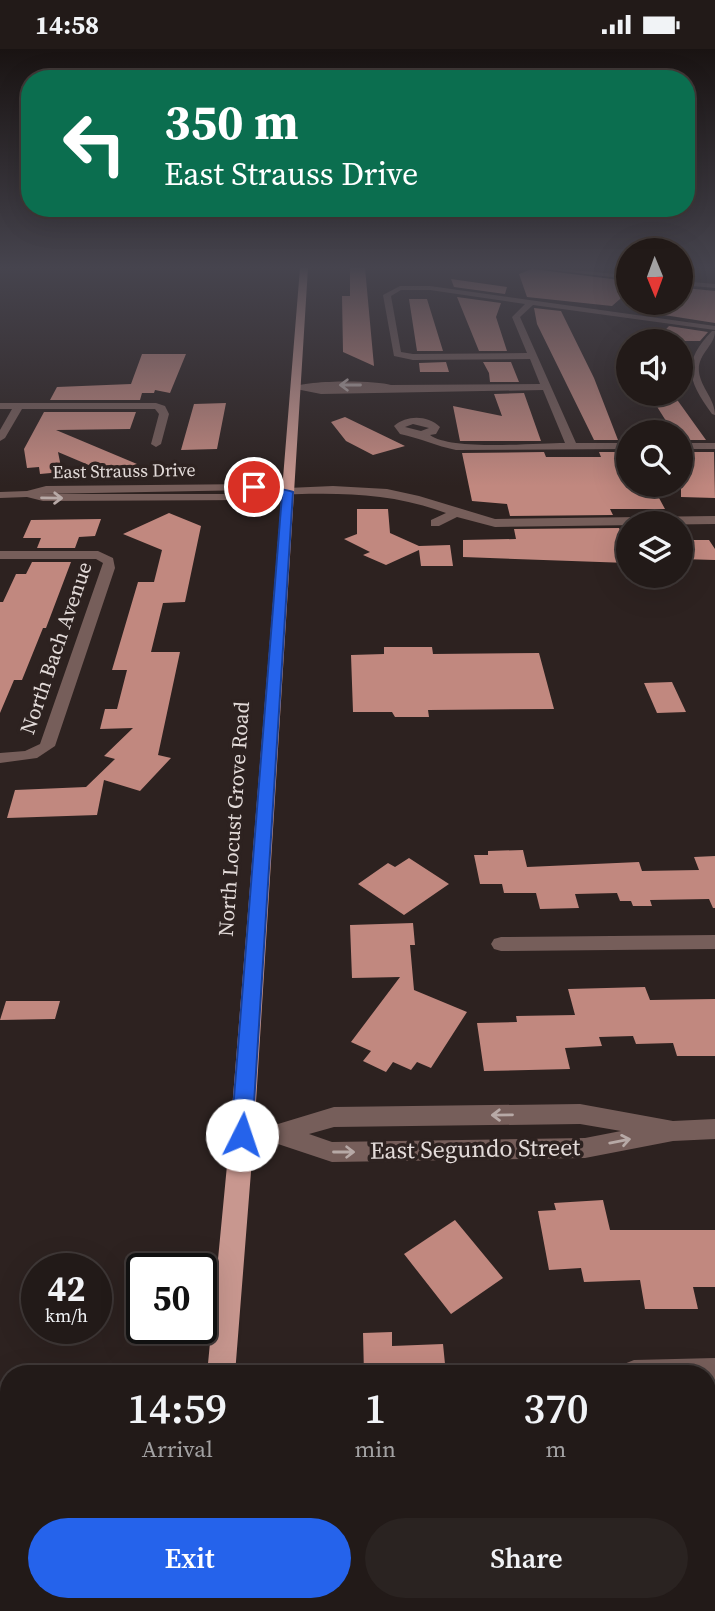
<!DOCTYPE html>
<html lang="en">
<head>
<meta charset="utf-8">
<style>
	body { margin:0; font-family:"Source Serif 4",serif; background:#2a2321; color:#f1f3f6; height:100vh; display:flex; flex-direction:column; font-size:26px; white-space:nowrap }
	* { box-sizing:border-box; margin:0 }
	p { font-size:23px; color:#a2a1a2 }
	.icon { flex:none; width:38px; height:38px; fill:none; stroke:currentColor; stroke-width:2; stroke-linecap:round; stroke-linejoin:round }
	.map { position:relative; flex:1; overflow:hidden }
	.sheet { position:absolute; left:0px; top:1316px; width:716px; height:247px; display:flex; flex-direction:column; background:#221a18; border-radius:28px 28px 0 0; box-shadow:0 7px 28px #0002,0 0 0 2px #3f3837 }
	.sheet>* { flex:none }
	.banner { position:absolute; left:21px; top:21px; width:674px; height:147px; border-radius:28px; box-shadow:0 7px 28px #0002,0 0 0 2px #3f3837; background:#0b6e4f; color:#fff; overflow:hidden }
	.needle { width:46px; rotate:179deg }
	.buttons { position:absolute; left:616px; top:189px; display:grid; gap:14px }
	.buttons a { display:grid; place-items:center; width:77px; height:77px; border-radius:50%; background:#221a18; box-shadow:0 7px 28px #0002,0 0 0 2px #3f3837; font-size:35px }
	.speed { position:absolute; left:21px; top:1204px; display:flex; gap:14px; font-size:35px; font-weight:700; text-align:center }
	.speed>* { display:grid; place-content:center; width:91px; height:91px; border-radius:50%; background:#221a18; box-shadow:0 7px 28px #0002,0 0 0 2px #3f3837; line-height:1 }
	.speed small { font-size:18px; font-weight:400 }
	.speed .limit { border:4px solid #111; border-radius:10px; background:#fff; color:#111 }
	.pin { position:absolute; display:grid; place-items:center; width:60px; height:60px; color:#fff; margin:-30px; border:4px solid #fff; border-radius:50%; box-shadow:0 2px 7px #0007 }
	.me { position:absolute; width:77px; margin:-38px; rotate:4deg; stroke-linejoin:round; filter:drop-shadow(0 0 5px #0008) }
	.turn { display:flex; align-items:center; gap:24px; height:147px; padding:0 28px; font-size:32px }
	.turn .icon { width:91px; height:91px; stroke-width:2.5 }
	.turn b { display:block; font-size:49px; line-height:60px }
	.eta { display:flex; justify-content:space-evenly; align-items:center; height:119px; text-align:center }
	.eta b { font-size:42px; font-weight:600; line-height:49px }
	.cta { display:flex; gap:14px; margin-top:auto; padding:14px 28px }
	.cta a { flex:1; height:80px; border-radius:42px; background:#2563eb; color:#fff; font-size:28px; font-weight:600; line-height:80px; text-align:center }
	.cta a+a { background:#2a2321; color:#f1f3f6 }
	.status { display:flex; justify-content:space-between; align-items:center; height:49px; padding:0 35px; background:#221a18; direction:ltr }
	.status svg { height:19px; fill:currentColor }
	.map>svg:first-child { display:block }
	.building { fill:#c1887f }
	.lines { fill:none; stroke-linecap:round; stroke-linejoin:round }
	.minor { fill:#765e5a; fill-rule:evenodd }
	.major { fill:#c8978f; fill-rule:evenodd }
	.oneway { stroke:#b7a9a6 }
	.route { fill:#2563eb; stroke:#184099; stroke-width:2 }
	.labels { text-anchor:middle; stroke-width:7; stroke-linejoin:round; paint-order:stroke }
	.far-street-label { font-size:18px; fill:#e3dbd9; stroke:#2d2220 }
	.street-label { font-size:21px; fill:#e3dbd9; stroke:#2d2220 }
	.near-street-label { font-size:24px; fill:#e3dbd9; stroke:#2d2220 }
</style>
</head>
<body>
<div class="status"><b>14:58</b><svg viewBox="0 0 49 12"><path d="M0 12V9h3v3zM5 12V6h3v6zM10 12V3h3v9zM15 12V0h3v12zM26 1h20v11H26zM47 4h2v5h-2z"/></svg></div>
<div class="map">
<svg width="715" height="1562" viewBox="0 0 715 1562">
	<rect width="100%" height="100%" fill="#2d2220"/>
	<path class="building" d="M 350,219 L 365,219 L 374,317 L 343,303 L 342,247 L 350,247 Z
		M 532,220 L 628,232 L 628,243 L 612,257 L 527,248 L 519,225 Z
		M 451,230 L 507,238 L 505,245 L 454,238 Z
		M 685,239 L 715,242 L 715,274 L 664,266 L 673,254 L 681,254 L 681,244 Z
		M 457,248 L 501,254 L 496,268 L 507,302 L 479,302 Z
		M 409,250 L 427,250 L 443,302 L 417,302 Z
		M 534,259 L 561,262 L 594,329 L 618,391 L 594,391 L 537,275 Z
		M 669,277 L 708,283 L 700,292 L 655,292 Z
		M 142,305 L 186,305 L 170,344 L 155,341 L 154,344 L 142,344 L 140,351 L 50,351 L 57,338 L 131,335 Z
		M 446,313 L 449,323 L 420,323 L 419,314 Z
		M 483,313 L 511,313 L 519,333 L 490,333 L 489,324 Z
		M 524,344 L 541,392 L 460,392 L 453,357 L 502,367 L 494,345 Z
		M 649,345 L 673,345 L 706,391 L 681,391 L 681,383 L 673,383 Z
		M 226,354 L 217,400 L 181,401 L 194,355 Z
		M 44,363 L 136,363 L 130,380 L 56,381 L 137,415 L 110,425 L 58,403 L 62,423 L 40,425 L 39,418 L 27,419 L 24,400 Z
		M 345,368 L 405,397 L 373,406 L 346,392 L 331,373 Z
		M 544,403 L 546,408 L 601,408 L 599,403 L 624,403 L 628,412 L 628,436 L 652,436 L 665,460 L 610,460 L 613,466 L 510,467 L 507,455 L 472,452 L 462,404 Z
		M 681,403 L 714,403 L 715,449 L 681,448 Z
		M 357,460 L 388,460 L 390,484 L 419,497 L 450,496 L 453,517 L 421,517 L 419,501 L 386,516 L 363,506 L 370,503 L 344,490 L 357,485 Z
		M 169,464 L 201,477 L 185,553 L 163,554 L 151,603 L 180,603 L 158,706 L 171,709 L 140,742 L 104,731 L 97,766 L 7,769 L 15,741 L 86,738 L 115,710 L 104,707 L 133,679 L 100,680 L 105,660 L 117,660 L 127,621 L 112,621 L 138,533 L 154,533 L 162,501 L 123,485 Z
		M 101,470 L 95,487 L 79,488 L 75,499 L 37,499 L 41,489 L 23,489 L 31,471 Z
		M 619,479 L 628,498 L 628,514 L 463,508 L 463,491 L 516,490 L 514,480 Z
		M 681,491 L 709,491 L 715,500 L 715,511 L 681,510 Z
		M 32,513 L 71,513 L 46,579 L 43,579 L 22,631 L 14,631 L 0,664 L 0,553 L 3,553 L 16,525 L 26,525 Z
		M 384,598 L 432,598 L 433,605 L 539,604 L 554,660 L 428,661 L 429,668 L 395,668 L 392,663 L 353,663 L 351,606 L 384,605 Z
		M 672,633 L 686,663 L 657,664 L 644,634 Z
		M 523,801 L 527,818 L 639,813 L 642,822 L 699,821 L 694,808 L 715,807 L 715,859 L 713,859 L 709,850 L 650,851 L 652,857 L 633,857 L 631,852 L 620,852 L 617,844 L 575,845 L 579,859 L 540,860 L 536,844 L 504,844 L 502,835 L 480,835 L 474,806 L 488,806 L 488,802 Z
		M 409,809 L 449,835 L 404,866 L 358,835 L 388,814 L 395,818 Z
		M 413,874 L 415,896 L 410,896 L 414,941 L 467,963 L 431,1019 L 417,1013 L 411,1021 L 393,1013 L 386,1023 L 363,1012 L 371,1002 L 351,993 L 400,928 L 352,929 L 350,876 Z
		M 645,938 L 650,951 L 715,950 L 715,1007 L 677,1007 L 673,994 L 636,995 L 633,987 L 599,988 L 602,997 L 565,999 L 570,1020 L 484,1022 L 477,974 L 517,973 L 516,967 L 575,966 L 568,940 Z
		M 6,952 L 60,952 L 55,970 L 0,971 Z
		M 603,1151 L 610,1181 L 715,1181 L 715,1238 L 693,1238 L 698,1260 L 645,1260 L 640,1231 L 584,1233 L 581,1219 L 549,1221 L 538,1162 L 556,1161 L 554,1154 Z
		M 455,1171 L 503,1229 L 451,1265 L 404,1205 Z
		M 392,1283 L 392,1297 L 443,1295 L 446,1325 L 364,1325 L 363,1284 Z"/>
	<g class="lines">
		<path class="minor" d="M 548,219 L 628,226 L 628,230 L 552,221 Z
			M 681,232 L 715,235 L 715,239 L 681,236 Z
			M 400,237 L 430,237 L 715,277 L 715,281 L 533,256 L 520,268 L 576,394 L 628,394 L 628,400 L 456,401 C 436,397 420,389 400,385 L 394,377 C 407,366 427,366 440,378 L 436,385 L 430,386 C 451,402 536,394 565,394 L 543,341 L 321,345 L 291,339 C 304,331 375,331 391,336 L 540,335 L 530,310 L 413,311 L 394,307 L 383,246 ZM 401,241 L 430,241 L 525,255 L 512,268 L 527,304 L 413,305 L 401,303 L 391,247 ZM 413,375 L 429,379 L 421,382 L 405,378 Z
			M 712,282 L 715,282 C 715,297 697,305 699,323 C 701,339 715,350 715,366 L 712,365 C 688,332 681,314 712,282 Z
			M 0,354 L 156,354 L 165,357 L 169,365 L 161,395 L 156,398 L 151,395 L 159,365 L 155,360 L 22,360 L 5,389 L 0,392 L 0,381 L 12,360 L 0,360 Z
			M 681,394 L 715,394 L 715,400 L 681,400 Z
			M 254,435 L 265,440 L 333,437 L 387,440 L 419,447 L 495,470 L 715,467 L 715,475 L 495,478 L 457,468 L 439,477 L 431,477 L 431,471 L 446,464 C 384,441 330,444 265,446 L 252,451 L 43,452 L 27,448 L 0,449 L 0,443 L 27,442 L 46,437 ZM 252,441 L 254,443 L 250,445 L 40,445 Z
			M 0,502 L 98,502 L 113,509 L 115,519 L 55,697 L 37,709 L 0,714 L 0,704 L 25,702 L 40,695 L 103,514 L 96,510 L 0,510 Z
			M 715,886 L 715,900 L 501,902 L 494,900 L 491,895 L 494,890 L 501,888 Z
			M 580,1055 L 673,1072 L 715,1070 L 715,1090 L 673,1092 L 585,1109 L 332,1113 L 278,1095 L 242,1095 L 234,1092 L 230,1085 L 234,1078 L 242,1075 L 278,1075 L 334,1058 ZM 580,1075 L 621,1082 L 585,1089 L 332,1093 L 309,1085 L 334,1078 Z
			M 715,1309 L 715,1337 L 707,1337 L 707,1325 L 620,1325 L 624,1315 L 634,1311 Z"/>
		<path class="major" d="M 300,219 L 308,219 L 254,1085 L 235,1325 L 207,1325 L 230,1085 Z
			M 184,1554 L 216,1554 L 216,1562 L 184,1562 Z"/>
	</g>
	<defs><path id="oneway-shaft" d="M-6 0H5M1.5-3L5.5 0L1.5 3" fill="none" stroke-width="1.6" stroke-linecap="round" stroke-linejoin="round" transform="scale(1.75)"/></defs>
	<g class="oneway">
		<use href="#oneway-shaft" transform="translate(350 336) rotate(180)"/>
		<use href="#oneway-shaft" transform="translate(52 449) rotate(1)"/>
		<use href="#oneway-shaft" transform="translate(502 1066) rotate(179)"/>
		<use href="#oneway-shaft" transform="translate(620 1092) rotate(-11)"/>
		<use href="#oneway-shaft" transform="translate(344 1103)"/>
	</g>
	<linearGradient id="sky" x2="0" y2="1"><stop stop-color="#191312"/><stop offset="0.5" stop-color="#46444e"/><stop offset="1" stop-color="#46444e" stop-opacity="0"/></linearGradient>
	<rect width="715" height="437" fill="url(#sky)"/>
	<path class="route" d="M 250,436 C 255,435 289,441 293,443 L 252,1086 L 249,1092 L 242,1094 L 234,1092 L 231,1086 L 282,446 L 262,446 L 250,440 Z"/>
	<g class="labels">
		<g class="far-street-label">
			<text transform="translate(124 422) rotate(-1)" y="6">East Strauss Drive</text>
		</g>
		<g class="street-label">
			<text transform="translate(56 599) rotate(-71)" y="7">North Bach Avenue</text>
			<text transform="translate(234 770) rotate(-86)" y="7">North Locust Grove Road</text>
		</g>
		<g class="near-street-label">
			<text transform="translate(475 1100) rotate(-1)" y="8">East Segundo Street</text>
		</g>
	</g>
</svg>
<div class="buttons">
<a><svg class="needle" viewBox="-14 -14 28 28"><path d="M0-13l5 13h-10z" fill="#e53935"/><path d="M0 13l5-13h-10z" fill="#a2a1a2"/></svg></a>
<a><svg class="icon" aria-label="sound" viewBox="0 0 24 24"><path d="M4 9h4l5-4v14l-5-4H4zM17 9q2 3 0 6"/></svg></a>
<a><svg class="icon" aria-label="search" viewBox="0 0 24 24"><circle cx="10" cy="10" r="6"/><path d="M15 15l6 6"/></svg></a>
<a><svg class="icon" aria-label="layers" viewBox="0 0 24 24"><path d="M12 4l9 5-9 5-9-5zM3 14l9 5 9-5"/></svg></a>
</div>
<div class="speed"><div>42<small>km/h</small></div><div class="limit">50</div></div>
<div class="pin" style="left:254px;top:438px;background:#d93025"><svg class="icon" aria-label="arrive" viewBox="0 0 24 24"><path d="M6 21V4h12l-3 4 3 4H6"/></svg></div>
<svg class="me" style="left:242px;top:1086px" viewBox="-20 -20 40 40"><circle r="19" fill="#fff"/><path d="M0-13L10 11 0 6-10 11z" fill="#2563eb"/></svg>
<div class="banner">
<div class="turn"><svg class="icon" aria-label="left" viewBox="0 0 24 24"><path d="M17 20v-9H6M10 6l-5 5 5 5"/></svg><div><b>350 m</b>East Strauss Drive</div></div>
</div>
<section class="sheet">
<div class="eta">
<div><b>14:59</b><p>Arrival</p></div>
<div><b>1</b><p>min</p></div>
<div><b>370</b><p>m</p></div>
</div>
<div class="cta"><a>Exit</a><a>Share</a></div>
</section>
</div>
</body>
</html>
